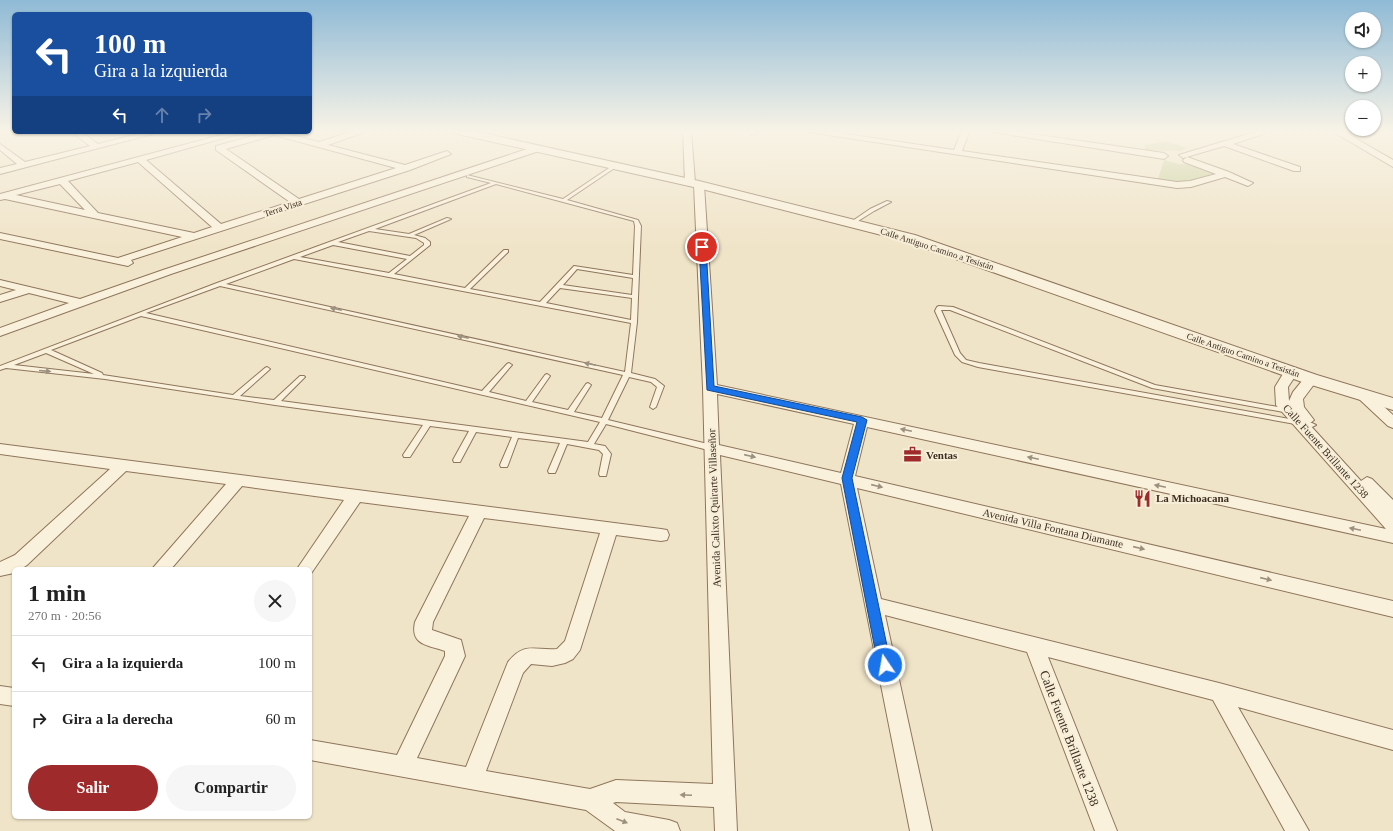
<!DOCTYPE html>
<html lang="es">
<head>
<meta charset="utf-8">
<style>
	body { margin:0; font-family:Georgia,serif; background:#f6f6f6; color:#222; height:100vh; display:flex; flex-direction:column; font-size:15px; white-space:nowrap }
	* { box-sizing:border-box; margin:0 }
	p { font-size:13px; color:#767676 }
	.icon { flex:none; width:22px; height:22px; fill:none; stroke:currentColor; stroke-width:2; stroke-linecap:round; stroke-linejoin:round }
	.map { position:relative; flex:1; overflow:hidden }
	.drawer { position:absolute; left:12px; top:567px; width:300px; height:252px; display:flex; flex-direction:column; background:#fff; border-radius:6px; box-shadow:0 1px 3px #0004 }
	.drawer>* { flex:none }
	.banner { position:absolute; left:12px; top:12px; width:300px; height:122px; border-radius:6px; box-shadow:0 1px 3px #0004; background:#1a4fa0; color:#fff; overflow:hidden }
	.controls { position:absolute; left:1345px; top:12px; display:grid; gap:8px }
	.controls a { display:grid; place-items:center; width:36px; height:36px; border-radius:50%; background:#fff; box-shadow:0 1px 3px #0004; font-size:20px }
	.pin { position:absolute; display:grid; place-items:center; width:34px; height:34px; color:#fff; margin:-17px; border:2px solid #fff; border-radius:50%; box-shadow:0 1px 4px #0007 }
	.me { position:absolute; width:44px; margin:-22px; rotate:348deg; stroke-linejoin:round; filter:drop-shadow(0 0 3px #0008) }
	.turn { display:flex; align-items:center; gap:14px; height:84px; padding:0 16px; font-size:18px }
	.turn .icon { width:52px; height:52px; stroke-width:2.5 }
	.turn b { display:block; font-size:28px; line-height:34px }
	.lanes { display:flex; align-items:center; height:38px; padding:0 16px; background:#0003; justify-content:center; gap:20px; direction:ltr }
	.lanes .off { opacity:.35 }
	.round { display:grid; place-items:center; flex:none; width:42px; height:42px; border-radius:21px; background:#f6f6f6 }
	.head { display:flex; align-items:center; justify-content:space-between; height:68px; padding:0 16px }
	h1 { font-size:24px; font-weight:600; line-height:30px }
	.cta { display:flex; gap:8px; margin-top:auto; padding:8px 16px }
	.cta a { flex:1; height:46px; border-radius:24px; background:#9e2a2b; color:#fff; font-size:16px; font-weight:600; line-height:46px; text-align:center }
	.cta a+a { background:#f6f6f6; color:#222 }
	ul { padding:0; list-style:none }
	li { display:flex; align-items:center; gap:12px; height:56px; padding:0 16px; border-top:1px solid #e0e0e0 }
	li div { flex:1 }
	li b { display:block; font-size:15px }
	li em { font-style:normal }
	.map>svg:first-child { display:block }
	.green { fill:#c9cf9b }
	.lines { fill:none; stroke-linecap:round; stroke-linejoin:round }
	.service-casing { stroke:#8d765c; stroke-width:2 }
	.minor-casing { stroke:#8d765c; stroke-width:2 }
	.tertiary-casing { stroke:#8d765c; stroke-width:2 }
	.service { fill:#faf1dc; fill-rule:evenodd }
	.minor { fill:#faf1dc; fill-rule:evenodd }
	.tertiary { fill:#faf1dc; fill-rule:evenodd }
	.oneway { fill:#9c907e }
	.route { fill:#1a73e8; stroke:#114b97 }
	.labels { text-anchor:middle; stroke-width:4; stroke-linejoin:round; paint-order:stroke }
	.far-street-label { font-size:9px; fill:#3d2e20; stroke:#f7eed8 }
	.street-label { font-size:11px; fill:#3d2e20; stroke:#f7eed8 }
	.poi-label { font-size:11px; font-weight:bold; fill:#3d2e20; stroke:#f7eed8; text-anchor:start }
	.near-street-label { font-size:13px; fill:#3d2e20; stroke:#f7eed8 }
</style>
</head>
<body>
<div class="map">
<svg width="1393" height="831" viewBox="0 0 1393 831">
	<rect width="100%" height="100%" fill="#f0e4c8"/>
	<path class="green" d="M 1167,141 L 1187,148 L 1180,151 L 1145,150 L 1145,145 Z
		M 1164,160 L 1179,164 L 1196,165 L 1217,173 L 1184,183 L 1158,179 Z"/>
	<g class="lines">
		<defs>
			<path id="service" d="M 612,166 L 616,167 L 567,200 L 638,220 L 641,226 L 637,322 L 631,373 L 655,379 L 664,386 L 656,407 L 653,409 L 650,407 L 657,387 L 651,382 L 629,377 L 608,420 L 712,445 L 716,448 L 715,450 L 712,451 L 606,424 L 594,444 L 605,446 L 611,454 L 606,476 L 600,476 L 599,474 L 603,454 L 599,450 L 567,444 L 556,471 L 555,473 L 549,473 L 548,471 L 560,443 L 518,438 L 508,465 L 507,467 L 501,467 L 500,465 L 512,437 L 476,432 L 460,462 L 454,462 L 453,460 L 469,431 L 430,426 L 410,457 L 404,457 L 403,455 L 423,425 L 275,405 L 105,379 L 6,368 L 0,370 L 0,366 L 217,283 L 491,183 L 467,177 L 467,175 L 563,199 ZM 496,184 L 634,221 L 635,226 L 633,275 L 574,266 L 540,302 L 470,289 L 508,252 L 508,250 L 504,250 L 465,288 L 394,274 L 430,245 L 430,242 L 425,238 L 414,235 L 451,219 L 447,218 L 409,234 L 375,229 ZM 369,231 L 416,238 L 424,243 L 424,245 L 410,256 L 338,242 ZM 333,245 L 407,259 L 389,273 L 300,257 ZM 294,259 L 631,323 L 625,372 L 226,284 ZM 577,269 L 633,278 L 632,295 L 563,285 ZM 220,286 L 623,375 L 602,418 L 574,412 L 591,385 L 588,383 L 586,384 L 568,410 L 532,402 L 550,376 L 547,374 L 545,375 L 526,401 L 489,392 L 511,366 L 512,365 L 509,363 L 507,364 L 482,391 L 146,313 ZM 560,288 L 632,298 L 631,320 L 546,303 ZM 141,316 L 600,422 L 588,442 L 281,401 L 305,377 L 304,376 L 300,376 L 274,400 L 240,396 L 269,370 L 270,369 L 267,367 L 265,368 L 233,395 L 103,375 L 102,373 L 51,350 ZM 46,353 L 94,374 L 14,365 Z
				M 887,201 L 891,202 L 874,211 L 855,223 L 851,222 L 870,209 Z
				M 939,306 L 953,307 L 1155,385 L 1289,409 L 1292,411 L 1289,413 L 1152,388 L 950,310 L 941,310 L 960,353 L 966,360 L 979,363 L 1312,423 L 1316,425 L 1312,427 L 978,367 L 962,362 L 955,355 L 935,311 L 937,307 Z"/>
			<path id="minor" d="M 356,130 L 370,130 L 328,145 L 405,165 L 447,151 L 451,154 L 410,170 L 131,260 L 133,263 L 128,266 L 0,239 L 0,233 L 118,258 L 182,237 L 5,199 L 0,200 L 0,194 L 232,132 L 245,132 L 146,160 L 221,224 L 290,202 L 216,150 L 216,146 L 267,132 L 280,132 L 319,142 ZM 274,135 L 396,168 L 299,199 L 226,149 ZM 138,162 L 212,227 L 194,233 L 98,213 L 68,181 ZM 60,184 L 85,210 L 16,195 Z
				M 683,130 L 691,130 L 695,183 L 690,186 L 685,183 Z
				M 750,130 L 758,130 L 758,133 L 751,135 Z
				M 795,130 L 819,130 L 954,150 L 962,130 L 970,130 L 962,151 L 1177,182 L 1190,181 L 1216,174 L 1184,162 L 1183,160 L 1187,157 L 1229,172 L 1253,183 L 1248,186 L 1225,177 L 1191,187 L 1177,188 Z
				M 980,130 L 1004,130 L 1164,153 L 1168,156 L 1164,159 Z
				M 1261,130 L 1276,130 L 1233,144 L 1300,167 L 1300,171 L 1294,171 L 1224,146 L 1183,158 L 1179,155 Z
				M 1330,130 L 1341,130 L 1393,160 L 1393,167 Z
				M 72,132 L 81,132 L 98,144 L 146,132 L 160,132 L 0,174 L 0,168 L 17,164 L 0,150 L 0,144 L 25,162 L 90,146 Z
				M 536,146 L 540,149 L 539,151 L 171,274 L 0,336 L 0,328 L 69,303 L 29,293 L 0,302 L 0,295 L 16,290 L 0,286 L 0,280 L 80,299 L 163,270 Z
				M 699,182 L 704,185 L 717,385 L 1386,529 L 1276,405 L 1275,387 L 1286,369 L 1296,369 L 1298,372 L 1288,387 L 1289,401 L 1293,392 L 1306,376 L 1316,376 L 1318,379 L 1303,399 L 1304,407 L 1314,420 L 1309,424 L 1361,481 L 1367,477 L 1372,479 L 1393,500 L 1393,543 L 867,427 L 855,476 L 1393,601 L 1393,617 L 857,488 L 881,599 L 1219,683 L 1393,730 L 1393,750 L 1238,707 L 1309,831 L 1285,831 L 1213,700 L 1048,657 L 1117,831 L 1095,831 L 1027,652 L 885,615 L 932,831 L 910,831 L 841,484 L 720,455 L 737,831 L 715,831 L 714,807 L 616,802 L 613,803 L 625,812 L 669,820 L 677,823 L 680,831 L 615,831 L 586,810 L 310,760 L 310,740 L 397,755 L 445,656 L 445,651 C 427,645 410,645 415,622 L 469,516 L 360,502 L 310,575 L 310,569 L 297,569 L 344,500 L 242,486 L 171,569 L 152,569 L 226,484 L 126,471 L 27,565 L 21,569 L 14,569 L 14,573 L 0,576 L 0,562 L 15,555 L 110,469 L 0,454 L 0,444 L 661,529 L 667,530 L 669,535 L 667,540 L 661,541 L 616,535 L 580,650 L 573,659 L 565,663 L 552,666 L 531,664 L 523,673 L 486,771 L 590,789 L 616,780 L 713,784 L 703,388 L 694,185 ZM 717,394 L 854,424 L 841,473 L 719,445 ZM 484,518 L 600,533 L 565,641 L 557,649 C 535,651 525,641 508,662 L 466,767 L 417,758 L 465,656 L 461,640 L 432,630 L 433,622 Z
				M 1363,391 L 1368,392 L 1393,415 L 1393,428 L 1388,426 L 1358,398 L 1356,395 L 1358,392 Z
				M 0,686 L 14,688 L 14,706 L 0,704 Z"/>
			<path id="tertiary" d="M 448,130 L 469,130 L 699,181 L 915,235 L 1317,375 L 1393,398 L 1393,410 L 1305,383 L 905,241 L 698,188 L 453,133 Z"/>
		</defs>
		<use href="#service" class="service-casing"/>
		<use href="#minor" class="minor-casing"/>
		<use href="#tertiary" class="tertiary-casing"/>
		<use href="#service" class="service"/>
		<use href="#minor" class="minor"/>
		<use href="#tertiary" class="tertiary"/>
	</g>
	<defs><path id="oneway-solid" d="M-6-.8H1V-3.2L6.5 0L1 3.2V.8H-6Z"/></defs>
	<g class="oneway">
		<use href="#oneway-solid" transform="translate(336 309) rotate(-168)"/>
		<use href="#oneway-solid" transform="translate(463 337) rotate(-168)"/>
		<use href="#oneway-solid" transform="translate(590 364) rotate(-168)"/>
		<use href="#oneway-solid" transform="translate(45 371) rotate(5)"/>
		<use href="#oneway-solid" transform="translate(906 430) rotate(-168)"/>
		<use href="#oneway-solid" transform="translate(750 456) rotate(13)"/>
		<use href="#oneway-solid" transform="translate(1033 458) rotate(-168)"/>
		<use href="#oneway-solid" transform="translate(877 486) rotate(13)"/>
		<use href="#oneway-solid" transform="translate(1160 486) rotate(-168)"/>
		<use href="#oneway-solid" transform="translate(1355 529) rotate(-168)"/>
		<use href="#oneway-solid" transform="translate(1139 548) rotate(13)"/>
		<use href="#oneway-solid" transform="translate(1266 579) rotate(13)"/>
		<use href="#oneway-solid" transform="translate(686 795) rotate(-177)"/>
		<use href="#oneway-solid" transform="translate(622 821) rotate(21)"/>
	</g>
	<linearGradient id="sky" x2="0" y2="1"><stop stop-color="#8fbad6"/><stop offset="0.53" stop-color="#f8f3e6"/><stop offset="1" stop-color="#f8f3e6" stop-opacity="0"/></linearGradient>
	<rect width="1393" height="247" fill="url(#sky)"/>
	<path class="route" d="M 702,245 L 706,247 L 714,386 L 862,417 L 867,420 L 852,478 L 891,665 L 889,669 L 885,670 L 880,669 L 878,665 L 842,478 L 857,422 L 707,390 L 699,247 Z"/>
	<defs>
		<symbol id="office-bare" viewBox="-9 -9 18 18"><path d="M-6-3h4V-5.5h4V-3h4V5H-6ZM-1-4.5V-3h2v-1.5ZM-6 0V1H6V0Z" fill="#9e2a2b" stroke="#f7eed8" stroke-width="2.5" paint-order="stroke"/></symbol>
		<symbol id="restaurant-bare" viewBox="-9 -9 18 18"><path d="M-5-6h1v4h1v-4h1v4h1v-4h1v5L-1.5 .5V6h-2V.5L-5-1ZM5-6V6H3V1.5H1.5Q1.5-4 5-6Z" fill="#9e2a2b" stroke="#f7eed8" stroke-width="2.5" paint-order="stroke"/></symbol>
	</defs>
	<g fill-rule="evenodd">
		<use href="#office-bare" x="900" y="442" width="25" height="25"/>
		<use href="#restaurant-bare" x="1130" y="486" width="25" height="25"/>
	</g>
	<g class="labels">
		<g class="far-street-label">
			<text transform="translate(283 208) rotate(-18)" y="3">Terra Vista</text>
			<text transform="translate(937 249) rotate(18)" y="3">Calle Antiguo Camino a Tesistán</text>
			<text transform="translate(1243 355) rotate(19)" y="3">Calle Antiguo Camino a Tesistán</text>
		</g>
		<g class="street-label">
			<text transform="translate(1326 451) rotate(48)" y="4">Calle Fuente Brillante 1238</text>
			<text transform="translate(714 508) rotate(-92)" y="4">Avenida Calixto Quirarte Villaseñor</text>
			<text transform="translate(1053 528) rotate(13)" y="4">Avenida Villa Fontana Diamante</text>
		</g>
		<g class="poi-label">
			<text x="926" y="459">Ventas</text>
			<text x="1156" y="502">La Michoacana</text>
		</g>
		<g class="near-street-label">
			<text transform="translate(1070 738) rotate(69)" y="5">Calle Fuente Brillante 1238</text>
		</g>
	</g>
</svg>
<div class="controls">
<a><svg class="icon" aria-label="sound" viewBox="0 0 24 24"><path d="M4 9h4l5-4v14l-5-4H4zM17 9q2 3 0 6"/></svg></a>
<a>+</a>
<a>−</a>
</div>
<div class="pin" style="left:702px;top:247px;background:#d93025"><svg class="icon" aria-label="arrive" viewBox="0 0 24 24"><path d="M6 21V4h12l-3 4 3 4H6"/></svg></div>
<svg class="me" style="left:885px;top:665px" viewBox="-20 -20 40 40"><circle r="17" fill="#1a73e8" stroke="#fff" stroke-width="3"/><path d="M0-11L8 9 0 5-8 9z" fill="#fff"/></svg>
<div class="banner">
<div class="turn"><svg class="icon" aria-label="left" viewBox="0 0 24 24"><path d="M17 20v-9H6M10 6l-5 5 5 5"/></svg><div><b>100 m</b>Gira a la izquierda</div></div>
<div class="lanes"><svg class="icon" aria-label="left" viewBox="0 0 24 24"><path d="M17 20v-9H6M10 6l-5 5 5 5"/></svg><svg class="icon off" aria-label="ahead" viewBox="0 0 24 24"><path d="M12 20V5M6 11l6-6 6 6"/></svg><svg class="icon off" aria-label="right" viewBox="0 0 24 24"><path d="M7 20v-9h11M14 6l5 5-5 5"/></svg></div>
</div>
<section class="drawer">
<div class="head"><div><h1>1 min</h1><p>270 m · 20:56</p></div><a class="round"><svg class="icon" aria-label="close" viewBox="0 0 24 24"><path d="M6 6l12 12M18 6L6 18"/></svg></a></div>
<ul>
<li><svg class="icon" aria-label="left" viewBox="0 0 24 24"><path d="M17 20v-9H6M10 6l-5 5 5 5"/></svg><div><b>Gira a la izquierda</b></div><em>100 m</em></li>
<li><svg class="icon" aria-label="right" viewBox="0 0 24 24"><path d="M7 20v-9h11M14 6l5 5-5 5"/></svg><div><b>Gira a la derecha</b></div><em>60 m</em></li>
</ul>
<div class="cta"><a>Salir</a><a>Compartir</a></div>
</section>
</div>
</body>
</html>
